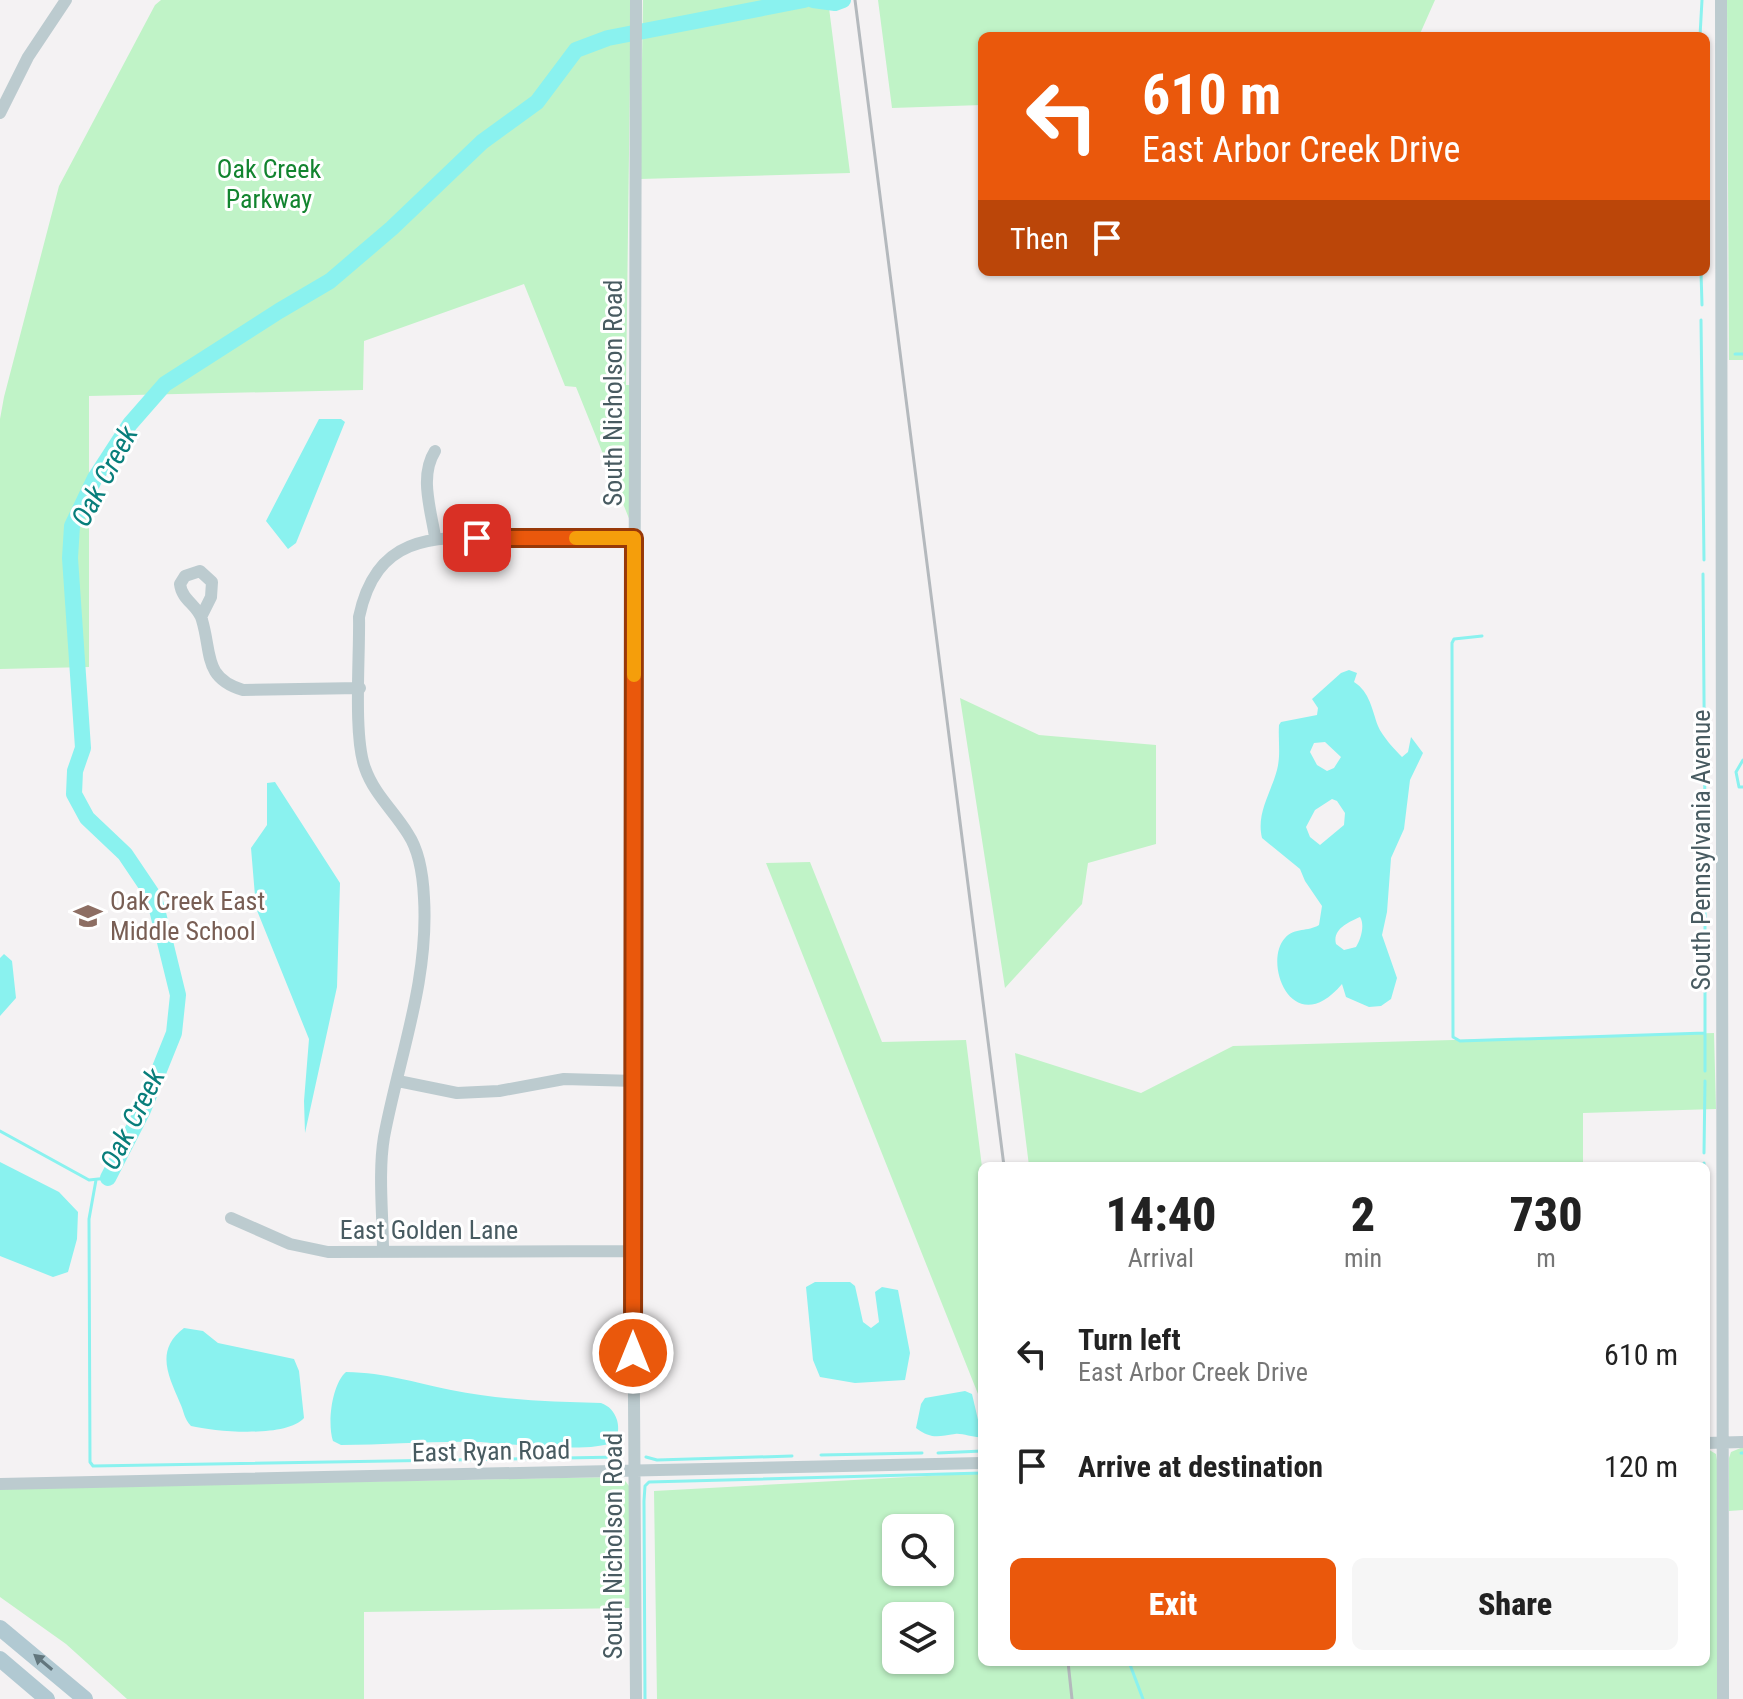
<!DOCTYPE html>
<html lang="en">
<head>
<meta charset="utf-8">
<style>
	body { margin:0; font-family:"Roboto Condensed",sans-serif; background:#f6f6f6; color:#222; height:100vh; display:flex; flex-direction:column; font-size:30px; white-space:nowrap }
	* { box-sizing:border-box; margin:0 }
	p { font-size:26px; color:#767676 }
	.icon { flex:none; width:44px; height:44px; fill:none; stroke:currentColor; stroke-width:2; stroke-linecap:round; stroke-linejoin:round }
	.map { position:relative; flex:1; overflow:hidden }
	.details { position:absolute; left:978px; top:1162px; width:732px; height:504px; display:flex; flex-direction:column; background:#fff; border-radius:12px; box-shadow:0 2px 6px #0004 }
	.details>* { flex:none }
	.top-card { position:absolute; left:978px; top:32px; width:732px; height:244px; border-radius:12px; box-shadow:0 2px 6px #0004; background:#ea580c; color:#fff; overflow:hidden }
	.controls { position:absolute; left:882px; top:1514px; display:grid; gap:16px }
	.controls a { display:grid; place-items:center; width:72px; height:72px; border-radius:12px; background:#fff; box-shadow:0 2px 6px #0004; font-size:40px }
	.pin { position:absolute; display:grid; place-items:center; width:68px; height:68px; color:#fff; margin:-34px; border-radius:16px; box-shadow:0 4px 12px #0006 }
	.me { position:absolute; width:88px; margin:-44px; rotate:0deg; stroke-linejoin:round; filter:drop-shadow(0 0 6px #0008) }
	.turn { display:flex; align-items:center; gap:28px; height:168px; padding:0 32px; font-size:36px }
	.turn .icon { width:104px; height:104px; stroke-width:2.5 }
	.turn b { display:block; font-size:56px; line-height:68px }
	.then { display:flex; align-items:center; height:76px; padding:0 32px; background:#0003; gap:16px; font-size:30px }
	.eta { display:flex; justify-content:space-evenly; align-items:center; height:136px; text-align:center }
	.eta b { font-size:48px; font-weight:800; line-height:56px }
	.button { display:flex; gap:16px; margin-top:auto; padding:16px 32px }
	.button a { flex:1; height:92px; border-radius:12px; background:#ea580c; color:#fff; font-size:32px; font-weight:800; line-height:92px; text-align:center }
	.button a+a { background:#f6f6f6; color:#222 }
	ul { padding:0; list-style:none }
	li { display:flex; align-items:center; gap:24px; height:112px; padding:0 32px }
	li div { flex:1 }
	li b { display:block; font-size:30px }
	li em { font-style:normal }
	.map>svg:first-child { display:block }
	.green { fill:#c0f3c7; fill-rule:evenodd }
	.water { fill:#8af2ef; fill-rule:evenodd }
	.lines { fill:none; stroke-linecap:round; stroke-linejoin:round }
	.stream { stroke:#8af2ef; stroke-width:3 }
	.river { stroke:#8af2ef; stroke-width:16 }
	.minor { stroke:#bccbcf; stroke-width:12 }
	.major { stroke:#b1c9d2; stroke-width:16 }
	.rail { stroke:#b4b9bd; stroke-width:3 }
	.oneway { fill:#62767d }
	.route-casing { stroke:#983908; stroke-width:20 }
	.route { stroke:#ea580c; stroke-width:14 }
	.slow { stroke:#f59e0b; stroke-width:14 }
	.labels { text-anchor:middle; stroke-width:6; stroke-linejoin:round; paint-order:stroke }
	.park-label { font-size:26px; fill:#12842f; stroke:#fff }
	.street-label { font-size:26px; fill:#485b61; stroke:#fff }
	.education-label { font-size:26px; fill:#785e54; stroke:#fff; text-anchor:start }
	.water-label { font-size:28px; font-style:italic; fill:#087e7b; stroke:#fff }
</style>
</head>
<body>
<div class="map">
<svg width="1743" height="1699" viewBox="0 0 1743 1699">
	<rect width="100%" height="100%" fill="#f4f2f3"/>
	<path class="green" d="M 161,0 L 631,0 L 626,385 L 636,385 L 630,521 L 576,387 L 565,386 L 524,284 L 364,341 L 363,390 L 89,396 L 89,667 L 0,669 L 0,419 L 4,397 L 59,186 L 155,5 Z
		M 643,0 L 828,0 L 850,173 L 640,179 Z
		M 878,0 L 1435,0 L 1419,36 L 982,36 L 982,105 L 892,108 Z
		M 1727,0 L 1743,0 L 1743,360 L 1729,360 Z
		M 960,698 L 1039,735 L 1156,745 L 1156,844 L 1088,863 L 1082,904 L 1005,988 Z
		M 810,862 L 882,1042 L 966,1040 L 982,1167 L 982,1404 L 766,863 Z
		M 1714,1033 L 1716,1109 L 1583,1113 L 1583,1166 L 1029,1166 L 1015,1053 L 1141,1093 L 1233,1046 Z
		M 1743,1447 L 1743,1510 L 1729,1511 L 1729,1458 L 1731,1452 Z
		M 1706,1448 L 1716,1454 L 1717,1460 L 1718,1699 L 657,1699 L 654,1491 L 982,1473 L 982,1662 L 1085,1662 L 1087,1665 L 1087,1662 L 1706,1662 ZM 896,1528 L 940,1528 L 940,1572 L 896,1572 ZM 896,1616 L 940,1616 L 940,1660 L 896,1660 Z
		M 616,1477 L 623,1478 L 629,1486 L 631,1608 L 364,1612 L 364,1699 L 127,1699 L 66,1644 L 0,1597 L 0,1488 Z"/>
	<path class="water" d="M 319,419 L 341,419 L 345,422 L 296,543 L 288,549 L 266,521 Z
		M 1349,670 L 1357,673 L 1354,682 C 1370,692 1372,710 1378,726 C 1382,736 1395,750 1402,757 L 1408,752 L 1411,737 L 1423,753 L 1410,780 L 1404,829 L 1391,858 L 1387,912 L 1382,935 L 1397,978 L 1391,999 L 1381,1006 L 1369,1007 L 1346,997 L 1342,984 C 1293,1042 1262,963 1285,938 C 1295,927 1308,932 1319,925 L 1322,906 L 1305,881 L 1300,869 L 1262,838 C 1256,813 1271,793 1277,770 C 1281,754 1278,741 1279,725 L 1281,722 L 1317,715 L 1318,708 L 1312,699 L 1341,673 ZM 1325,742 L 1341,757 L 1334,768 L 1327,771 L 1317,765 L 1310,752 L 1314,743 ZM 1332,799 L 1337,801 L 1345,813 L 1344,825 L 1320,845 L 1310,837 L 1306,827 L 1315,810 ZM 1360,917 C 1365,925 1361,939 1356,947 L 1344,950 L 1336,944 C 1332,929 1349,922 1360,917 Z
		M 275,782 L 340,883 L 337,987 L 305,1133 L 304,1101 L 309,1039 L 256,908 L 251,848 L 267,825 L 267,783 Z
		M 4,954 L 12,961 L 16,998 L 0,1016 L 0,958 Z
		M 0,1162 L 59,1192 L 78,1212 L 77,1239 L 68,1272 L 53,1277 L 0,1256 Z
		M 815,1282 L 850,1282 L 855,1286 L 863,1322 L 871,1328 L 879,1322 L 875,1292 L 882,1287 L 898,1290 L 910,1353 L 905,1380 L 855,1383 L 820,1377 L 813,1360 L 806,1287 Z
		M 184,1328 L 203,1331 L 218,1343 L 294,1359 L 299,1371 L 304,1418 C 286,1438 216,1432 191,1426 C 184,1419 184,1411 180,1403 C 168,1375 155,1350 184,1328 Z
		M 346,1372 C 387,1373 412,1382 451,1390 C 501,1400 550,1402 601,1403 C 609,1406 614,1411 617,1420 C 619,1427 619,1438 612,1442 C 593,1454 503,1443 477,1442 C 431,1441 386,1445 341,1445 L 333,1441 C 327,1423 332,1384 346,1372 Z
		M 965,1391 L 972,1394 L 982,1437 C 973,1438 963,1433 955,1434 C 939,1436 932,1440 916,1428 L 921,1404 L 925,1398 Z"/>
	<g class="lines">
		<path class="stream" d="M 1700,36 L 1702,0
			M 1701,272 L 1702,305
			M 1701,320 L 1704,560
			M 1735,354 L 1743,354
			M 1703,574 L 1705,819
			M 1482,636 L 1454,639 L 1452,643 L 1453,1037 L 1460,1041 L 1705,1033
			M 1743,760 L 1736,772 L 1739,787 L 1743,787
			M 1705,832 L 1705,900
			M 1705,1071 L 1705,912
			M 0,1131 L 89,1180 L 108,1178
			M 1704,1153 L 1705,1081
			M 1704,1166 L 1704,1163
			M 96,1180 L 89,1219 L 90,1462 L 93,1466 L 620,1457
			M 938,1453 L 982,1451
			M 1741,1453 L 1743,1453
			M 821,1455 L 922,1453
			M 646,1457 L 657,1460 L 792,1456
			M 1129,1662 L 1143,1699
			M 645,1699 L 644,1501 L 645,1486 L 649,1482 L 982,1473"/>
		<path class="river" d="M 813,0 L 835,3 L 843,0
			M 108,1178 L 143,1110 L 174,1033 L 178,995 L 154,897 L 125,854 L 87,818 L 74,794 L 75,771 L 83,748 L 70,558 L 72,526 L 95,478 L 130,424 L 165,384 L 279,311 L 330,281 L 392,228 L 482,142 L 537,102 L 576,50 L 608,38 L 804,0"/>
		<path class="minor" d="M 1721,0 L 1723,1699
			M 0,113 L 28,57 L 66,0
			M 435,451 C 419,476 431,510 435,537
			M 201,617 L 211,597 L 212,582 L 200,571 L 185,576 L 180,584 C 182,601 198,605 202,620 C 212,653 203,678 243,690 L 360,688
			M 398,1081 L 457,1093 L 499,1091 L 564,1079 L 635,1081
			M 231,1218 L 290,1244 L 328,1252 L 633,1251
			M 383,1252 C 383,1215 378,1173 384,1137 C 399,1057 429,981 424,898 C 423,876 420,852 408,834 C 394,811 374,794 365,768 C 353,736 360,654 359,617 C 378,526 445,538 516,538 C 556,538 595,537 634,538
			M 1706,1443 L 1743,1442
			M 0,1484 L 982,1463
			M 636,1699 L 633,1251 L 636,0"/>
		<path class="major" d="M 0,1628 L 85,1699
			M 0,1659 L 47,1699"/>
		<path class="rail" d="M 855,0 L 1004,1166
			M 1068,1662 L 1072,1699"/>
	</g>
	<defs><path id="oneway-solid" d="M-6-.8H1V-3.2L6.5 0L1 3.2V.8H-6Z" transform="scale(2)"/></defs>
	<use class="oneway" href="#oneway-solid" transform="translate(43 1662) rotate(-140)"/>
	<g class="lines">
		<defs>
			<path id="route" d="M 477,538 L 634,538 L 633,1353"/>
		</defs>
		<use href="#route" class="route-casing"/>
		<use href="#route" class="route"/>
		<path class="slow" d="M 576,538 L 634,538 L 634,675"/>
	</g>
	<defs>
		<symbol id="school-bare" viewBox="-9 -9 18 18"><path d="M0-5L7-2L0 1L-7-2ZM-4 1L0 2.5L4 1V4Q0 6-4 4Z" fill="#8d6e63" stroke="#fff" stroke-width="2.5" paint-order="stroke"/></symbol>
	</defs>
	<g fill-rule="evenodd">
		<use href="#school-bare" x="68" y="896" width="40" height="40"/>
	</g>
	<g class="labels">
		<g class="park-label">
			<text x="269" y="178">Oak Creek<tspan x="269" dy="30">Parkway</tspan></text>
		</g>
		<g class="street-label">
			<text transform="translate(613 393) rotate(-90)" y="9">South Nicholson Road</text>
			<text transform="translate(1701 850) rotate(-90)" y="9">South Pennsylvania Avenue</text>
			<text x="429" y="1239">East Golden Lane</text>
			<text transform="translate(491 1451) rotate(-1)" y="9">East Ryan Road</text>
			<text transform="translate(613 1546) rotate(-90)" y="9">South Nicholson Road</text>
		</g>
		<g class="education-label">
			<text x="110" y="910">Oak Creek East<tspan x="110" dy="30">Middle School</tspan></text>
		</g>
		<g class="water-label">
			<text transform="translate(104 476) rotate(-62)" y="10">Oak Creek</text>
			<text transform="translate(132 1119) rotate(-63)" y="10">Oak Creek</text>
		</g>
	</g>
</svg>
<div class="controls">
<a><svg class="icon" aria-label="search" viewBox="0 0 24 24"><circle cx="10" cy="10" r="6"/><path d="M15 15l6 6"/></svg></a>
<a><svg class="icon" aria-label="layers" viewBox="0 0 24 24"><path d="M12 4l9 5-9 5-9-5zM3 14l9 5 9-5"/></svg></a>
</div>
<div class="pin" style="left:477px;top:538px;background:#d93025"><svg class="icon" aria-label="arrive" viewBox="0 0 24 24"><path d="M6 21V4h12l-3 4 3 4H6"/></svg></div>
<svg class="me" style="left:633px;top:1353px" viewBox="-20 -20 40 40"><circle r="17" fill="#ea580c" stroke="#fff" stroke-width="3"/><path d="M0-11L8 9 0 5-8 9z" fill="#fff"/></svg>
<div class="top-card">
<div class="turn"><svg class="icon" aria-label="left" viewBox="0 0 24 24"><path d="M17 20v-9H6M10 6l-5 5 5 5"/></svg><div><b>610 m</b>East Arbor Creek Drive</div></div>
<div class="then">Then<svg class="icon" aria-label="arrive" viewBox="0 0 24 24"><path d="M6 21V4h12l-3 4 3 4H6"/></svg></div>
</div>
<section class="details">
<div class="eta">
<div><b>14:40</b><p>Arrival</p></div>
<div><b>2</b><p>min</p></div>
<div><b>730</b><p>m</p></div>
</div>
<ul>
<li><svg class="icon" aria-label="left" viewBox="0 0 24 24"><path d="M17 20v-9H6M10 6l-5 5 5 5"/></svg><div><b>Turn left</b><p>East Arbor Creek Drive</p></div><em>610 m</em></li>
<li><svg class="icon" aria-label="arrive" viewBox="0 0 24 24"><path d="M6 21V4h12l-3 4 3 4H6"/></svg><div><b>Arrive at destination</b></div><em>120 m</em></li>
</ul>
<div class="button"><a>Exit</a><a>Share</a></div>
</section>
</div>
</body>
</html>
